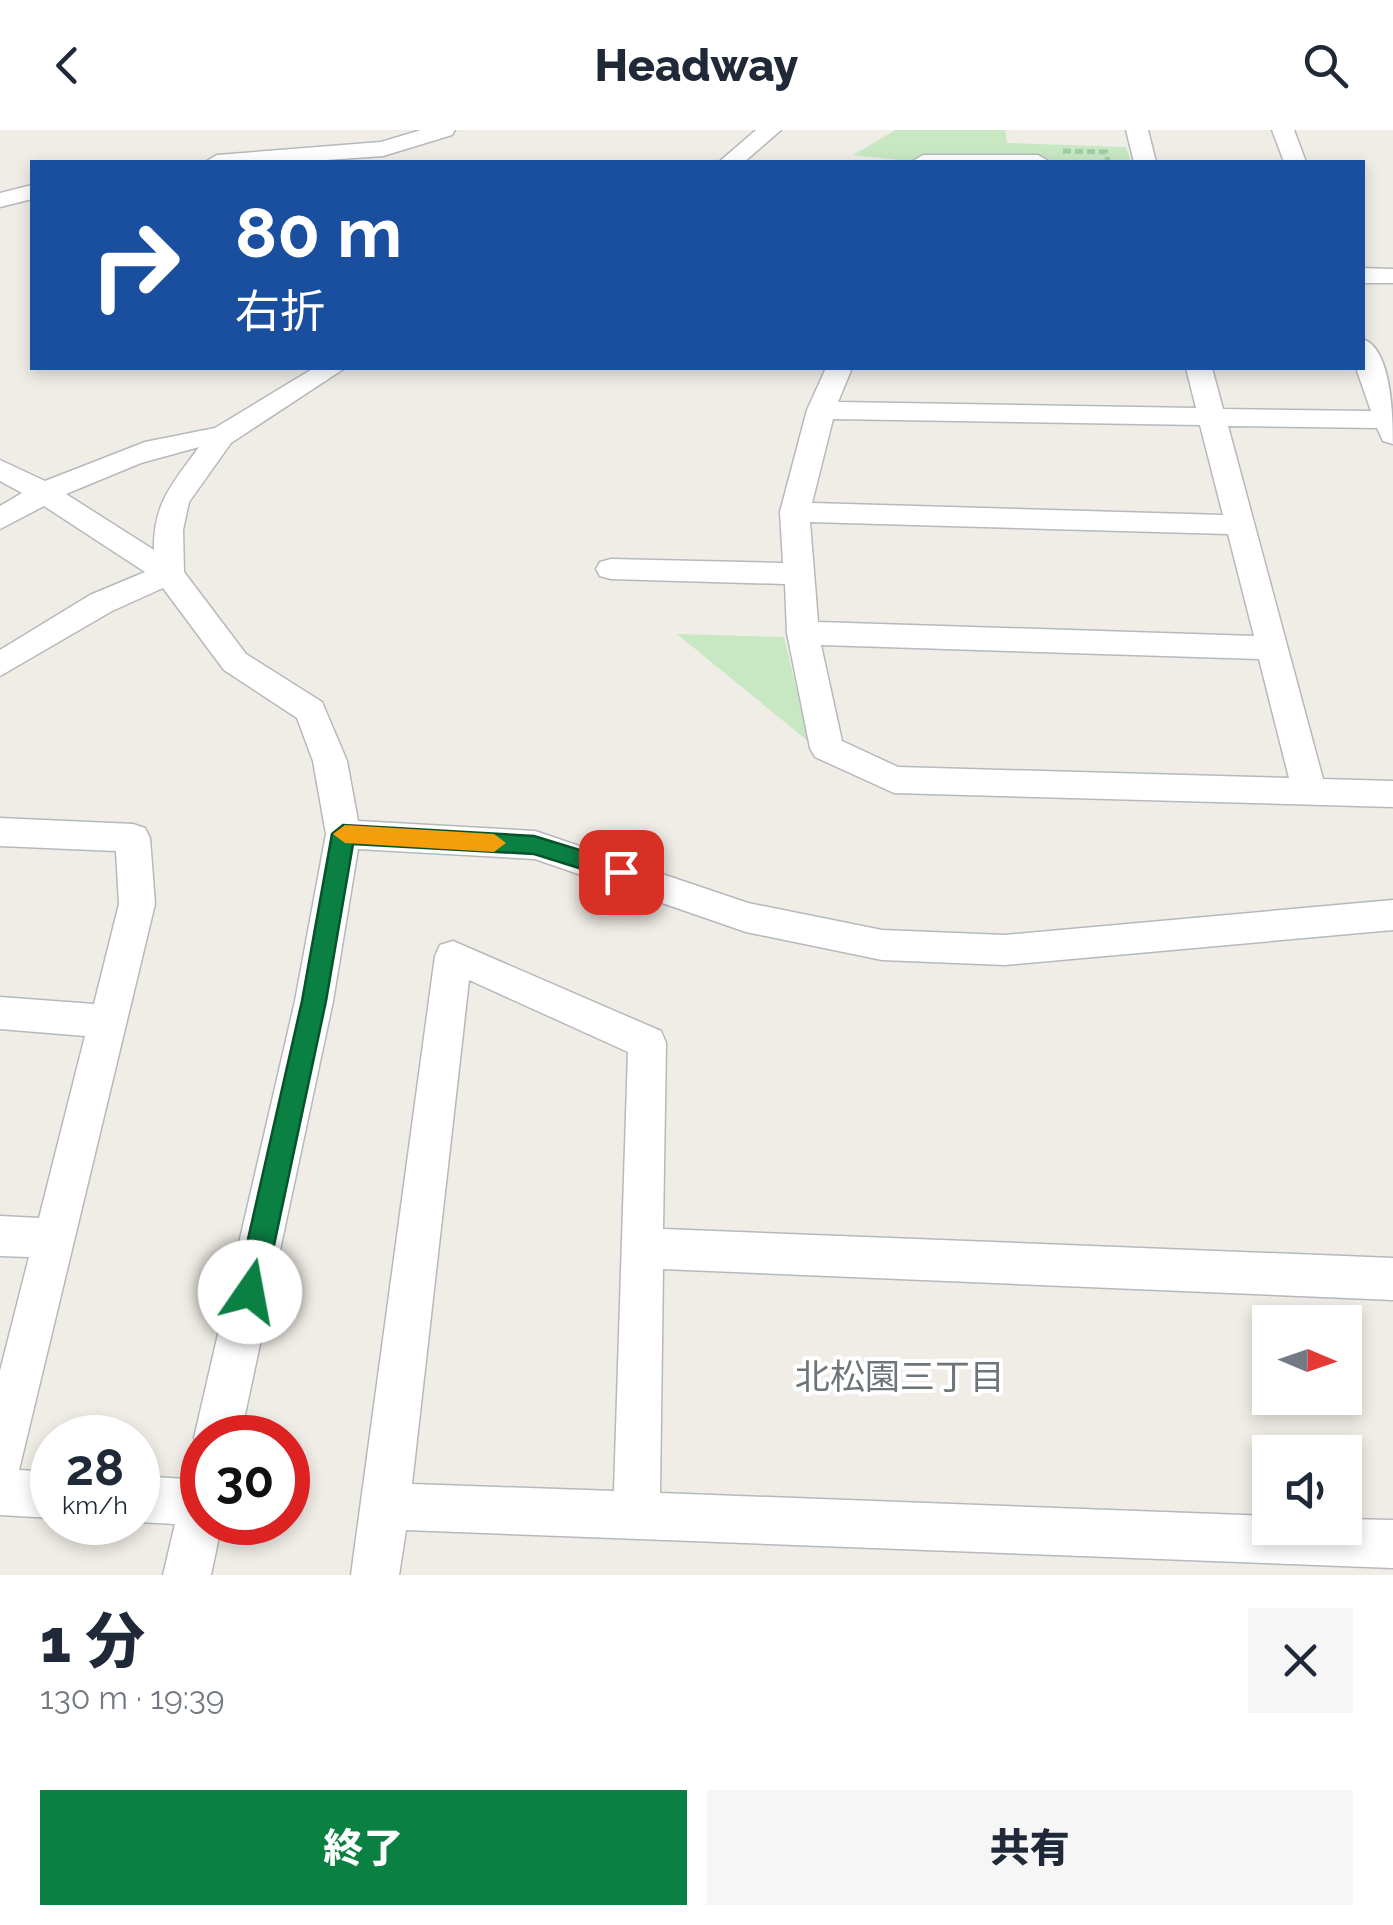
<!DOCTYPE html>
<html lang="ja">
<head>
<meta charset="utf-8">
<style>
	body { margin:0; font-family:Raleway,"Noto Sans JP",sans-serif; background:#f6f6f7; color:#1f2937; height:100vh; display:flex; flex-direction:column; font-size:38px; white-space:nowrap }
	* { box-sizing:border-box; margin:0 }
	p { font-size:32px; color:#747a83 }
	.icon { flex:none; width:55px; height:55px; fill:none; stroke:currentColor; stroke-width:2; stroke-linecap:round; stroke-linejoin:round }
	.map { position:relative; height:1445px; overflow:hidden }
	.sheet { display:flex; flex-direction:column; background:#fff; flex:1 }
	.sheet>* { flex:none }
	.hud { position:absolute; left:30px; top:30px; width:1335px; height:210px; border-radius:0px; box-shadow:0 5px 15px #0003; background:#1a4fa0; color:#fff; overflow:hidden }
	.needle { width:65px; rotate:92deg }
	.fabs { position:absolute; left:1252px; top:1175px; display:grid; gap:20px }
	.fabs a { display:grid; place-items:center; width:110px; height:110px; border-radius:0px; background:#fff; box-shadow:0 5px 15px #0003; font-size:50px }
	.speed { position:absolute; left:30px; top:1285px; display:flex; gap:20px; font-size:50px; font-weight:700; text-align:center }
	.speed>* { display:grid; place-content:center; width:130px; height:130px; border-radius:50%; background:#fff; box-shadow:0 5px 15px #0003; line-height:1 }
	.speed small { font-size:25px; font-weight:400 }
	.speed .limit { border:15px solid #d22; background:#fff; color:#111 }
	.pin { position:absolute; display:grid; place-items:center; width:85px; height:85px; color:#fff; margin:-42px; border-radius:20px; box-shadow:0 5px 15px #0006 }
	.me { position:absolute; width:110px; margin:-55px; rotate:12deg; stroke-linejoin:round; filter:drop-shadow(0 0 8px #0008) }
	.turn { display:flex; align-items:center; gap:35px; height:210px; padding:0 40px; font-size:45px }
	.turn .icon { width:130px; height:130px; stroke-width:2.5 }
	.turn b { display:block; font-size:70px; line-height:85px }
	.round { display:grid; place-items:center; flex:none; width:105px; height:105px; border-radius:0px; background:#f6f6f7 }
	.headline { display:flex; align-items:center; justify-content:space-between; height:170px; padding:0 40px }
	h1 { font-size:60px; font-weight:800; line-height:75px }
	.action { display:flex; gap:20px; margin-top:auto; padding:20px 40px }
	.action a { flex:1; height:115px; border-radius:0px; background:#0b8043; color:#fff; font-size:40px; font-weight:800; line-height:115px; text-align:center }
	.action a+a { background:#f6f6f7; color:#1f2937 }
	header { display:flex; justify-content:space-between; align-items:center; height:130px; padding:0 40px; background:#fff; font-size:45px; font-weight:800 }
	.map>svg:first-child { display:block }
	.green { fill:#c8e7c3 }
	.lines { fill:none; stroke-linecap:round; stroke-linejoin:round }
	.street-casing { stroke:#b6b9bc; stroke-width:3 }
	.path { stroke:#9fcda5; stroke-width:5; stroke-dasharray:8 4; stroke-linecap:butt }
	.street { fill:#fff; fill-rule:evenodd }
	.route { fill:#0b8043; stroke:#07532c; stroke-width:2.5 }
	.slow { fill:#f59e0b }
	.labels { text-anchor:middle; stroke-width:8; stroke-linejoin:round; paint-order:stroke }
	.near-neighbourhood-label { font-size:35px; fill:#6e7578; stroke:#fff }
</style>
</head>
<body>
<header><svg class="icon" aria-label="back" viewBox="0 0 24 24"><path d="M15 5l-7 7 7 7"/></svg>Headway<svg class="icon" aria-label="search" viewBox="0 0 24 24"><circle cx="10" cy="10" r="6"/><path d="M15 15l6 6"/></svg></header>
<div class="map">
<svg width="1393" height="1445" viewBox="0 0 1393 1445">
	<rect width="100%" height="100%" fill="#f0ece6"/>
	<path class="green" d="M 896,0 L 1005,0 L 1007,13 L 1126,17 L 1131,31 L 909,31 L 853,25 Z
		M 677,504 L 784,507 L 809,612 Z"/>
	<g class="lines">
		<defs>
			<path id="street" d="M 421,0 L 455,0 L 452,5 L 383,26 L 298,32 L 205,32 L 217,25 L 381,12 Z
				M 756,0 L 781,0 L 744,32 L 719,32 Z
				M 1126,0 L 1148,0 L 1156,32 L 1134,32 Z
				M 1272,0 L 1294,0 L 1306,32 L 1284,32 Z
				M 923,25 L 1038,25 L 1050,32 L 911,32 Z
				M 32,55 L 32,69 L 0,77 L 0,63 Z
				M 1362,138 L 1393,139 L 1393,153 L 1362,153 Z
				M 1362,209 C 1392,217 1393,289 1393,314 L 1383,311 L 1377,298 L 1228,296 L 1323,649 L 1393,651 L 1393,677 L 894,663 L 815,627 L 810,618 L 787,503 L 785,454 L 611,449 L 600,446 L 596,439 L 600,432 L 611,429 L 783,433 L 780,382 L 807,280 L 826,238 L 852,238 L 838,272 L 1196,278 L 1186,238 L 1212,238 L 1223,279 L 1371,281 L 1356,238 L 1362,238 ZM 833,289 L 1200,295 L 1223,385 L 812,373 ZM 810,392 L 1228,404 L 1254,506 L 818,492 ZM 821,515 L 1259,529 L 1289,648 L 898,637 L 842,611 Z
				M 314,238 L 345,238 L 231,313 L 189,372 L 183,400 L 184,442 L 246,524 L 322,572 L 347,631 L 358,691 L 535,701 L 748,773 L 882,800 L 1005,805 L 1393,770 L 1393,800 L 1005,835 L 882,830 L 746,802 L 535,729 L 358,719 L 333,871 L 240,1308 L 202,1308 L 201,1324 L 194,1308 L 295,871 L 326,704 L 313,631 L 297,588 L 224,540 L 163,458 L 112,481 L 0,546 L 0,520 L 90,465 L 145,442 L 44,376 L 0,399 L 0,376 L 22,363 L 0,351 L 0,330 L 45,351 L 145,312 L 215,298 ZM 199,317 C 173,353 153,373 154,420 L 66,364 L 141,333 Z
				M 0,688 L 133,694 L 145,698 L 150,708 L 155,774 L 19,1340 L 52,1342 L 52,1388 L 0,1385 L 0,1241 L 29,1127 L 0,1126 L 0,1086 L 39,1088 L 85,906 L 0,899 L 0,867 L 94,874 L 119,774 L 116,721 L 0,716 Z
				M 453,811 L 661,901 L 666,913 L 663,1099 L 1393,1128 L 1393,1170 L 663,1139 L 660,1363 L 1270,1386 L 1270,1398 L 1345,1398 L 1345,1389 L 1393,1390 L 1393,1438 L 406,1400 L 399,1445 L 351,1445 L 435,826 L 440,815 ZM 469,850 L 628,922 L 614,1361 L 412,1354 Z
				M 138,1346 L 202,1350 L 202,1392 L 222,1392 L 211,1445 L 163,1445 L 175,1394 L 138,1392 Z"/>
		</defs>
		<use href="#street" class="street-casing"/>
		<path class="path" d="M 1063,21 L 1106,22 L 1108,32"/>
		<use href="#street" class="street"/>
	</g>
	<path class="route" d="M 343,695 L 534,706 L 629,735 L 633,742 L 621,751 L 534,724 L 353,714 L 326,871 L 264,1162 L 260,1172 L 250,1175 L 240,1172 L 236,1162 L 302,871 L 332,704 Z"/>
	<path class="slow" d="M 345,695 L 494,704 L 506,713 L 494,722 L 345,713 L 333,704 Z"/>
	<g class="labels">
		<g class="near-neighbourhood-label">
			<text x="900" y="1259">北松園三丁目</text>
		</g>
	</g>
</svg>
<div class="fabs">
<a><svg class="needle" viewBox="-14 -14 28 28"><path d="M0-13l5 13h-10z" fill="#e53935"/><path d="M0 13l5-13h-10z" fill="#747a83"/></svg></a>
<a><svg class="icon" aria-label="sound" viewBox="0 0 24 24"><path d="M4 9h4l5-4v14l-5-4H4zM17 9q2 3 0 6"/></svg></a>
</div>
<div class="speed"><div>28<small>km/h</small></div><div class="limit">30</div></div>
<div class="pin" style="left:621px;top:742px;background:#d93025"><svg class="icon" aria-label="arrive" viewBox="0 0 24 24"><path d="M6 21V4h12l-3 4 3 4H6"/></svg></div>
<svg class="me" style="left:250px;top:1162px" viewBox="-20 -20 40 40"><circle r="19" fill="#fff"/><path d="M0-13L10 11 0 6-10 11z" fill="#0b8043"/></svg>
<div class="hud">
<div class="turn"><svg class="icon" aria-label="right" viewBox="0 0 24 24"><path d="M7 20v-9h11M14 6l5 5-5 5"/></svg><div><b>80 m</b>右折</div></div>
</div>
</div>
<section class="sheet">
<div class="headline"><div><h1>1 分</h1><p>130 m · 19:39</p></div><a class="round"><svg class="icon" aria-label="close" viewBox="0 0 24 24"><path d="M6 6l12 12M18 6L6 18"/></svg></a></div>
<div class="action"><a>終了</a><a>共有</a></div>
</section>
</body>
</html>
